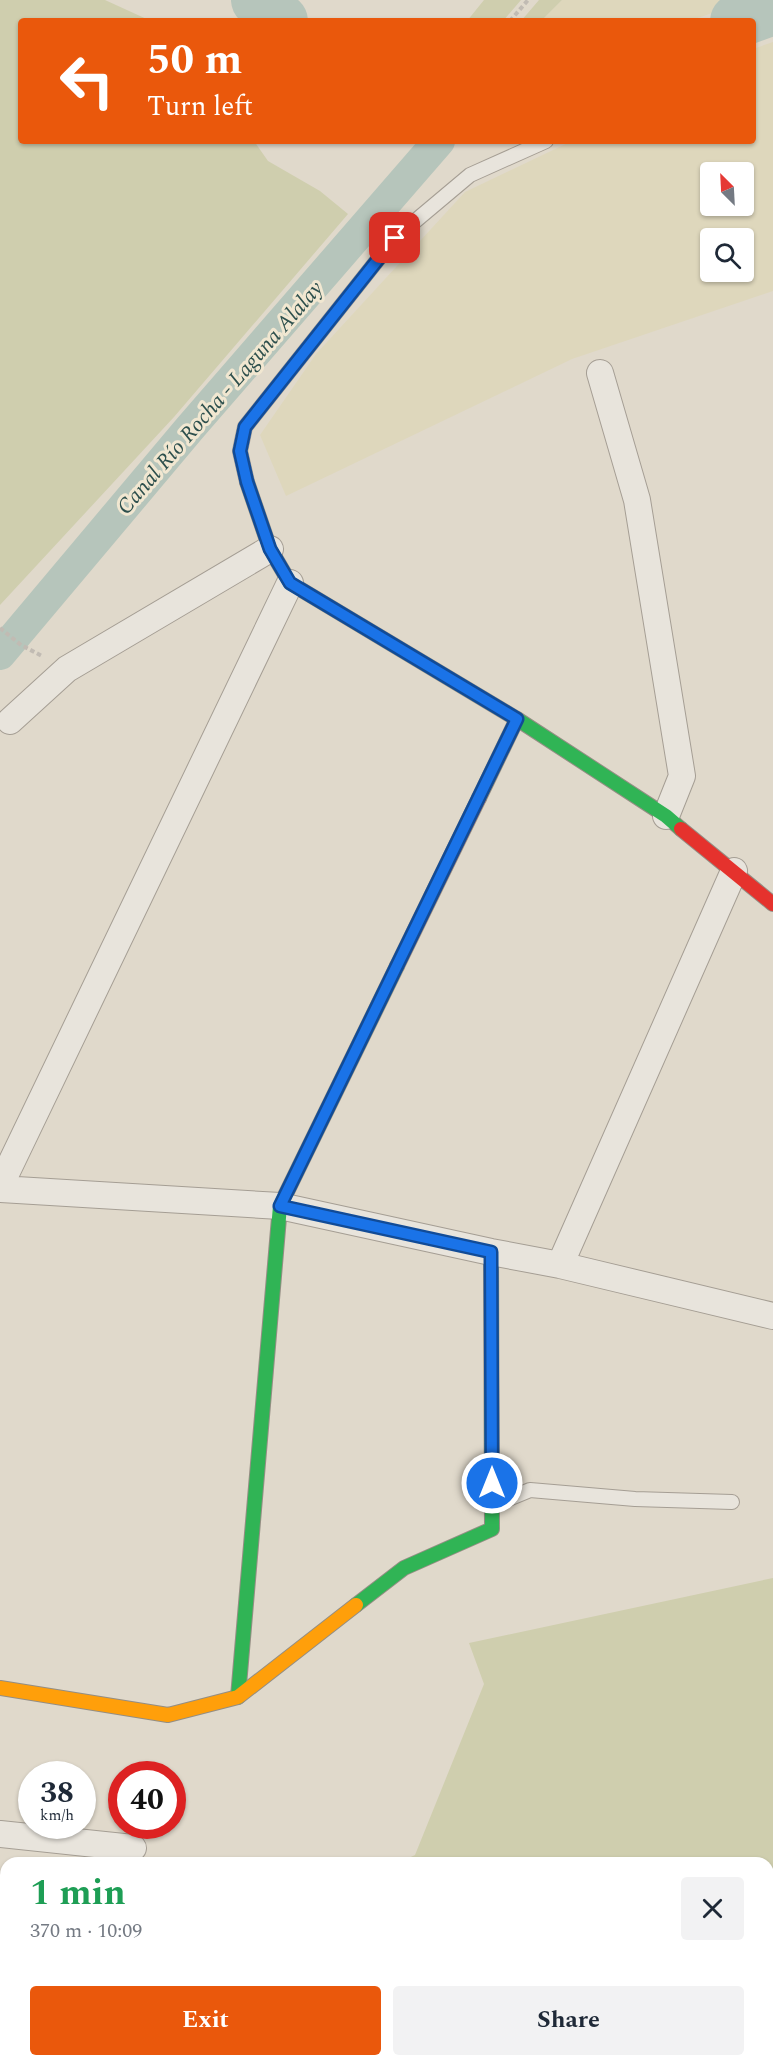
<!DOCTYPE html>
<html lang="en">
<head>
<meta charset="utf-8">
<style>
	body { margin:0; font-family:Spectral,serif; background:#f2f2f3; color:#1f2937; height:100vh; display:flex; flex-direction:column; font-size:22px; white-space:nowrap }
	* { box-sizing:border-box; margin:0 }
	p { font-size:20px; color:#747a83 }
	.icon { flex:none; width:33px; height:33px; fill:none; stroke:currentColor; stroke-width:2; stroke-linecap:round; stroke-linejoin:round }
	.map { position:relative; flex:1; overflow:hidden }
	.drawer { position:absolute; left:0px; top:1857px; width:774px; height:210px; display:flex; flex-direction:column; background:#fff; border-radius:18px 18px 0 0; box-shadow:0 2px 4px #0004 }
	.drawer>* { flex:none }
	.top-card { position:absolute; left:18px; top:18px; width:738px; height:126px; border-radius:6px; box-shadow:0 2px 4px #0004; background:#ea580c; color:#fff; overflow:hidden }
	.needle { width:39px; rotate:336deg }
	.tools { position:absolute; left:700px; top:162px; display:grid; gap:12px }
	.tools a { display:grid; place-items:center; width:54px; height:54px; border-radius:6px; background:#fff; box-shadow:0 2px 4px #0004; font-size:30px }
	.speed { position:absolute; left:18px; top:1761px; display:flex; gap:12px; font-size:30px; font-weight:700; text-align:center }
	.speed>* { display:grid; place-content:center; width:78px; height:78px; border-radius:50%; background:#fff; box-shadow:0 2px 4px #0004; line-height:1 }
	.speed small { font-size:15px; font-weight:400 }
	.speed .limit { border:9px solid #d22; background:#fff; color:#111 }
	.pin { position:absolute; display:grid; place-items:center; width:51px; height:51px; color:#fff; margin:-26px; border-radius:12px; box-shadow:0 3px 9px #0006 }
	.me { position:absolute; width:66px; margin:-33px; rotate:0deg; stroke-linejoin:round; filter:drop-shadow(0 0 4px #0008) }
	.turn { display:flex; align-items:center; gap:21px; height:126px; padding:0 30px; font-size:27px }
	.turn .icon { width:78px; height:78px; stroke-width:2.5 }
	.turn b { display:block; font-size:42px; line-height:51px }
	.round { display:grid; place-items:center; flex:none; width:63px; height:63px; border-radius:6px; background:#f2f2f3 }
	.overview { display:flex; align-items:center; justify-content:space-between; height:102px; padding:0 30px }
	h1 { font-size:36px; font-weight:700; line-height:45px; color:#1e9e55 }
	.action { display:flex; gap:12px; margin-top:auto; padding:12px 30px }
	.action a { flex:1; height:69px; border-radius:6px; background:#ea580c; color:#fff; font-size:24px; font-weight:700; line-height:69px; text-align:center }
	.action a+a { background:#f2f2f3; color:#1f2937 }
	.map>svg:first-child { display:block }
	.farmland { fill:#ded7bc; fill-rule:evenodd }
	.green { fill:#cfceae }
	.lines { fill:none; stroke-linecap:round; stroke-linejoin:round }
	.canal { stroke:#b6c5bb; stroke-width:32 }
	.river { stroke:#b6c5bb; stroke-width:54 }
	.lane-casing { stroke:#a59e94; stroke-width:16 }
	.street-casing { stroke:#a59e94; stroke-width:28 }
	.fast-casing { stroke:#948e84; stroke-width:16 }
	.slow-casing { stroke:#948e84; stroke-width:16 }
	.jam-casing { stroke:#948e84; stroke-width:16 }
	.path { stroke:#c1bbb3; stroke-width:4; stroke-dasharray:4.5 3; stroke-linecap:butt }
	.lane { stroke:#e8e4dc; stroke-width:14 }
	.street { stroke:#e8e4dc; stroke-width:26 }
	.fast { stroke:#30b455; stroke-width:14 }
	.slow { stroke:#ff9f0a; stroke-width:14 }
	.jam { stroke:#e5322d; stroke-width:14 }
	.route-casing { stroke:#114b97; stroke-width:15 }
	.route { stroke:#1a73e8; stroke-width:10 }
	.labels { text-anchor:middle; stroke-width:6; stroke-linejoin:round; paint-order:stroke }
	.water-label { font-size:22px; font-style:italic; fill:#2e504d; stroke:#f1e7d1 }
</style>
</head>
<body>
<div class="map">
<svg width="773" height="2067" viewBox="0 0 773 2067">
	<rect width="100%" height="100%" fill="#e0d9cb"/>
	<path class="farmland" d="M 562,0 L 750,0 L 689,21 L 541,21 Z
		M 773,42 L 773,291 L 572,359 L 286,496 L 260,435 L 316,354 L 465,192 L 572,141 L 753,141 L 753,49 ZM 711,172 L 744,172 L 744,206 L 711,206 ZM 711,238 L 744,238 L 744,272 L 711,272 Z"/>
	<path class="green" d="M 0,0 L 105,0 L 151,21 L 21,21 L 21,141 L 254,141 L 268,161 L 320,191 L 348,214 L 174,417 L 0,605 Z
		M 484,0 L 521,0 L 503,21 L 467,21 Z
		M 539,0 L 562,0 L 541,21 L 521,21 Z
		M 773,1578 L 773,2067 L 0,2067 L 0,1944 L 6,1945 L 6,2061 L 768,2061 L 768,1863 L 398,1863 L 415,1855 L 484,1684 L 469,1643 Z"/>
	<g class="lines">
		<path class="canal" d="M 0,654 L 190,428 L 439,141"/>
		<path class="river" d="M 258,0 L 281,21
			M 737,21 L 773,8"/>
		<defs>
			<path id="lane" d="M 247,482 L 240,451 L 245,427 L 395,238 L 470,175 L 546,141
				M 494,1505 L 530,1490 L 635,1499 L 732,1502"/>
			<path id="street" d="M 600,373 L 637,500 L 682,776 L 666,816
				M 10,721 L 67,669 L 270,549
				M 0,1186 L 290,583
				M 0,1189 L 280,1206 L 491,1252 L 560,1265 L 773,1316
				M 560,1265 L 734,871
				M 0,1834 L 133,1848"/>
			<path id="fast" d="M 247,482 L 270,549 L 290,583 L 517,719 L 666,816 L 681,829
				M 356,1605 L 404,1568 L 492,1529 L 491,1252
				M 238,1697 L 280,1206 L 397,966"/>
			<path id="slow" d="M 479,798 L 517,719
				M 0,1688 L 168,1715 L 238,1697 L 356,1605"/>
			<path id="jam" d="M 681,829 L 773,904
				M 397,966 L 479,798"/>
		</defs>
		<use href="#lane" class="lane-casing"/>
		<use href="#street" class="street-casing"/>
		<use href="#fast" class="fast-casing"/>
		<use href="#slow" class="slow-casing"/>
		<use href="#jam" class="jam-casing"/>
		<path class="path" d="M 510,21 L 528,0
			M 0,628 L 21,645 L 42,656"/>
		<use href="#lane" class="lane"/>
		<use href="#street" class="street"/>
		<use href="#fast" class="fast"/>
		<use href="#slow" class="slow"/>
		<use href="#jam" class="jam"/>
	</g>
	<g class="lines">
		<defs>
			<path id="route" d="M 395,238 L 245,427 L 240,451 L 247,482 L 270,549 L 290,583 L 517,719 L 280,1206 L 491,1252 L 492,1483"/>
		</defs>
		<use href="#route" class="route-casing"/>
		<use href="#route" class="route"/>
	</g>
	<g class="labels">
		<g class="water-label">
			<text transform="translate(219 397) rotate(-49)" y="8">Canal Río Rocha - Laguna Alalay</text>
		</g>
	</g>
</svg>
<div class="tools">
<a><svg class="needle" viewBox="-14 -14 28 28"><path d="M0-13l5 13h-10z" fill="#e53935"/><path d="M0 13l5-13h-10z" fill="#747a83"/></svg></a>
<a><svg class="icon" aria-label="search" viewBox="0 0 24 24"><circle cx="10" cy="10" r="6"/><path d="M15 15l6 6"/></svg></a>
</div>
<div class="speed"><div>38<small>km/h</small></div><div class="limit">40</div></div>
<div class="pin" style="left:395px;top:238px;background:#d93025"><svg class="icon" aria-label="arrive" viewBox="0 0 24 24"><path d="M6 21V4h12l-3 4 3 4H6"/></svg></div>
<svg class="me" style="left:492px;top:1483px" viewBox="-20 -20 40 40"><circle r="17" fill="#1a73e8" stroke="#fff" stroke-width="3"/><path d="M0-11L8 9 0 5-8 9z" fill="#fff"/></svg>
<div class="top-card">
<div class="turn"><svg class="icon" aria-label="left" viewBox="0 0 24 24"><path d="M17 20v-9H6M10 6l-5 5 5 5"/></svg><div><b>50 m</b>Turn left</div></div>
</div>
<section class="drawer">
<div class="overview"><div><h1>1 min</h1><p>370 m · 10:09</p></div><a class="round"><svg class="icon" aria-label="close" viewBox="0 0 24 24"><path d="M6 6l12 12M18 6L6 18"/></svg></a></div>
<div class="action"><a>Exit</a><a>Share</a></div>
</section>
</div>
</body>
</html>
